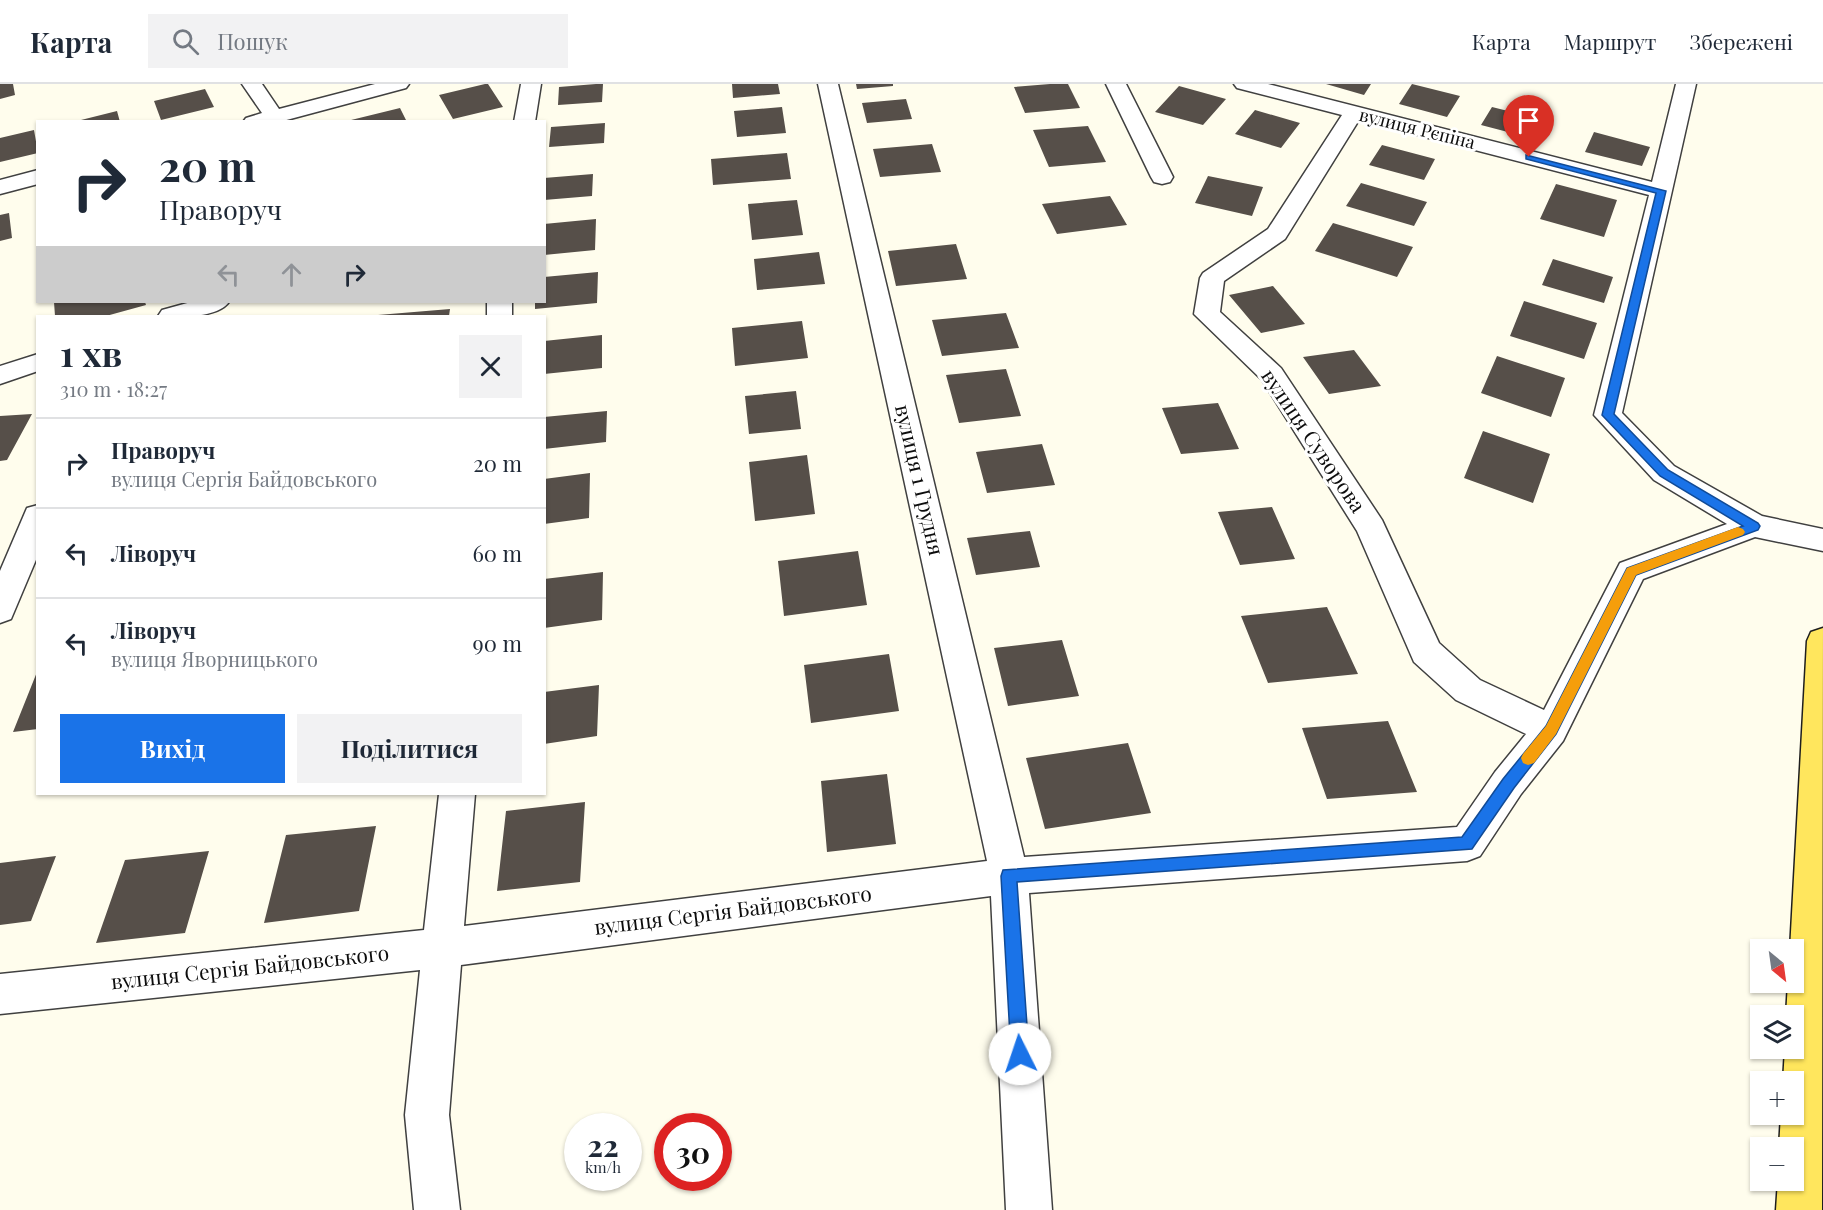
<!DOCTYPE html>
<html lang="uk">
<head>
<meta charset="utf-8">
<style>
	body { margin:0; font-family:"Playfair Display",serif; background:#f2f2f3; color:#1f2937; height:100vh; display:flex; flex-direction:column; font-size:22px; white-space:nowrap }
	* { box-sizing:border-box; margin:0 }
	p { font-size:20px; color:#747a83 }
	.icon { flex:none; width:33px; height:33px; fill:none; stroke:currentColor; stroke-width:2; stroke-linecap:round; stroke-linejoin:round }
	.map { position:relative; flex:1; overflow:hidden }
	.panel { position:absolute; left:36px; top:231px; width:510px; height:480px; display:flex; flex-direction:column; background:#fff; border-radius:0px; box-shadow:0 2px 4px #0004 }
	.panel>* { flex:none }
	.banner { position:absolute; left:36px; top:36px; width:510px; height:183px; border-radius:0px; box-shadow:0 2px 4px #0004; background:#fff; color:#1f2937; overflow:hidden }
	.needle { width:39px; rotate:151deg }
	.fabs { position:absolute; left:1750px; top:855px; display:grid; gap:12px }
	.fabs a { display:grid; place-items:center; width:54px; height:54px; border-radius:0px; background:#fff; box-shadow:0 2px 4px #0004; font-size:30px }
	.speed { position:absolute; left:564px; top:1029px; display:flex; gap:12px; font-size:30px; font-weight:700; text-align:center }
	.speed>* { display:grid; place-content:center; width:78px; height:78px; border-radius:50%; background:#fff; box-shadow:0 2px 4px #0004; line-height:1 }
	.speed small { font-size:15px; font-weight:400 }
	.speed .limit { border:9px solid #d22; background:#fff; color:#111 }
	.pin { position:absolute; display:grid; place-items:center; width:51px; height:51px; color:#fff; margin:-62px -26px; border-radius:50% 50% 50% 0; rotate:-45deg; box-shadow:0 0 6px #0007 }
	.pin .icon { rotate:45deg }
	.me { position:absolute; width:66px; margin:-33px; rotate:356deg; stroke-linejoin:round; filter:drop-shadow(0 0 4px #0008) }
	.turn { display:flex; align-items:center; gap:21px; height:126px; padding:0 24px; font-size:27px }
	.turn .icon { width:78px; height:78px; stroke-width:2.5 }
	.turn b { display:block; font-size:42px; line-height:51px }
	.lanes { display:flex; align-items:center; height:57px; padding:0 24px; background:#0003; justify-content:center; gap:30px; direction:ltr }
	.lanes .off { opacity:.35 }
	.round { display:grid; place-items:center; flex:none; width:63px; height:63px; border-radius:0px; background:#f2f2f3 }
	.summary { display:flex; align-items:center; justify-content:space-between; height:102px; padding:0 24px }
	h1 { font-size:36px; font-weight:700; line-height:45px }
	.cta { display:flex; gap:12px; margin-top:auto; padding:12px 24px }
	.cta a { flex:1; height:69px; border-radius:0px; background:#1a73e8; color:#fff; font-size:24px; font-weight:700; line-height:69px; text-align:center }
	.cta a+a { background:#f2f2f3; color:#1f2937 }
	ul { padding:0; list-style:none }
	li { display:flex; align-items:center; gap:18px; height:90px; padding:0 24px; border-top:2px solid #e0e1e3 }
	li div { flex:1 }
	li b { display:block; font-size:22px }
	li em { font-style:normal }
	header { display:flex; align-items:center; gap:36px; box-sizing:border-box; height:84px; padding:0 30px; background:#fff; border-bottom:2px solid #e0e1e3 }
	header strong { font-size:28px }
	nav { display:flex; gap:33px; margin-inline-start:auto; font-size:21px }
	.search { width:420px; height:54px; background:#f2f2f3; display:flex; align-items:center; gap:15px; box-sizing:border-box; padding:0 21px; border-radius:0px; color:#747a83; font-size:22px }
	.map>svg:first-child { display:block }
	.building { fill:#564f49 }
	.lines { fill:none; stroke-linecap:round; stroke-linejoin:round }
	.street-casing { stroke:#404040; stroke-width:3 }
	.primary-casing { stroke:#1e1e1e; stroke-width:3 }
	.street { fill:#fff; fill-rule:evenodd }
	.primary { fill:#ffe65d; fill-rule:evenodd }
	.route { fill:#1a73e8; stroke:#114b97; stroke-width:1.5 }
	.slow { fill:#f59e0b }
	.labels { text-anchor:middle; stroke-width:6; stroke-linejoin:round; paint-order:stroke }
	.far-street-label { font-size:18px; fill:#0d0d0d; stroke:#fff }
	.street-label { font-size:21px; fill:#0d0d0d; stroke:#fff }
</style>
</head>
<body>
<header>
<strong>Карта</strong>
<div class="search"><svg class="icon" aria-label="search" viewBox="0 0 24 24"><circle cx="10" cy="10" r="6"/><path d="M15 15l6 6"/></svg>Пошук</div>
<nav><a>Карта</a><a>Маршрут</a><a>Збережені</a></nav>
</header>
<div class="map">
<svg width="1823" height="1126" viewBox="0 0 1823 1126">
	<rect width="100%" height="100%" fill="#fffded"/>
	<path class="building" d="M 0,0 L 13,0 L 15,11 L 0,15 Z
		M 485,0 L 488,0 L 503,23 L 453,35 L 439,11 Z
		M 596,0 L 603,0 L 602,18 L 558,21 L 559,3 Z
		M 732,0 L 778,0 L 780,10 L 733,14 Z
		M 856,0 L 893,0 L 893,2 L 857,5 Z
		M 1050,0 L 1068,0 L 1080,24 L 1025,29 L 1014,3 Z
		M 1326,0 L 1371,0 L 1364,11 Z
		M 1412,0 L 1460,12 L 1447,33 L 1399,20 Z
		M 1179,2 L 1226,15 L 1203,41 L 1155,28 Z
		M 205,5 L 214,23 L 161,36 L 154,17 Z
		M 906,15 L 912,35 L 867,39 L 862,19 Z
		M 782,23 L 786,49 L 737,53 L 734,27 Z
		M 1492,23 L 1544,36 L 1535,55 L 1481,41 Z
		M 400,24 L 407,38 L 347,38 L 347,37 Z
		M 1255,26 L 1300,39 L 1281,64 L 1235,50 Z
		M 117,27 L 120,38 L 77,38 L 77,37 Z
		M 605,39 L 604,59 L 549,63 L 551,43 Z
		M 1088,42 L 1106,78 L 1049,83 L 1033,46 Z
		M 34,46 L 38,69 L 0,78 L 0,54 Z
		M 1594,48 L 1650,63 L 1642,82 L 1585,68 Z
		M 932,60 L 941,88 L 880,93 L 873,65 Z
		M 1382,61 L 1435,75 L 1424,96 L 1369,81 Z
		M 787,69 L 791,95 L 713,101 L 711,75 Z
		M 593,90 L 592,112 L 544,116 L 544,94 Z
		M 1208,92 L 1263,103 L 1252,132 L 1195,119 Z
		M 1361,99 L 1427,118 L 1414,142 L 1346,122 Z
		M 1556,100 L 1617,116 L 1604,153 L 1540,135 Z
		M 1110,112 L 1127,141 L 1057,150 L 1042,120 Z
		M 797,116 L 803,151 L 752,156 L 748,120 Z
		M 9,129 L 12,154 L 0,157 L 0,131 Z
		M 596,135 L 595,166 L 544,171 L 544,140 Z
		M 1333,139 L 1413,163 L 1397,193 L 1315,167 Z
		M 956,160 L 967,195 L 896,202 L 888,167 Z
		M 819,168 L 825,200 L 757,206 L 754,175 Z
		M 1553,175 L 1613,193 L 1604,219 L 1542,201 Z
		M 598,188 L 597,219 L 535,225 L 535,218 L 544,218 L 544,193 Z
		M 1273,202 L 1305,240 L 1261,249 L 1229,211 Z
		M 1524,217 L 1597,239 L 1584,275 L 1510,252 Z
		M 54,218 L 145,218 L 146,221 L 106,232 L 55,232 Z
		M 450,225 L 449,232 L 378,232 L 378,231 Z
		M 1006,229 L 1019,264 L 942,272 L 932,236 Z
		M 802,237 L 808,274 L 735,282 L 732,244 Z
		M 602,251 L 602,284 L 544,290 L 544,257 Z
		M 1354,266 L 1381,302 L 1329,310 L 1303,273 Z
		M 1497,272 L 1565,294 L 1551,333 L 1481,309 Z
		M 1006,285 L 1021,332 L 959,339 L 946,291 Z
		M 796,307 L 801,345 L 749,350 L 745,312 Z
		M 1218,319 L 1239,365 L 1181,370 L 1162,324 Z
		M 607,327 L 606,358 L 544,365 L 544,333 Z
		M 32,330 L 7,376 L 0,377 L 0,332 Z
		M 1483,347 L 1550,370 L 1533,419 L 1464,394 Z
		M 1042,360 L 1055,401 L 987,409 L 976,368 Z
		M 807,371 L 815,430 L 755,437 L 749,378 Z
		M 590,389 L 589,434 L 544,440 L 544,395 Z
		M 1272,423 L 1295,475 L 1240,481 L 1218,428 Z
		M 1030,447 L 1040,483 L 976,491 L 967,454 Z
		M 858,467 L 867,521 L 784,532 L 778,477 Z
		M 603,488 L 602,536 L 544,544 L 544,495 Z
		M 1327,523 L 1358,590 L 1268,599 L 1241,532 Z
		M 1062,556 L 1079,612 L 1008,622 L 994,564 Z
		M 889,570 L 899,627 L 811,639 L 804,581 Z
		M 37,588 L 38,645 L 13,648 Z
		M 599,601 L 597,652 L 544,660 L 544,608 Z
		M 1388,637 L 1417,708 L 1327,715 L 1302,644 Z
		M 1128,659 L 1151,729 L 1045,745 L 1026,674 Z
		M 887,690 L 896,760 L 827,768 L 821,697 Z
		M 585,718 L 580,798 L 497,807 L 506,727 Z
		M 376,742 L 359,827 L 264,839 L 286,751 Z
		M 209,767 L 185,849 L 96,859 L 125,776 Z
		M 56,772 L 31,837 L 0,841 L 0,779 Z"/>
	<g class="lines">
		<defs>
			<path id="street" d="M 242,0 L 262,0 L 279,25 L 375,0 L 409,0 L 406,4 L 279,38 L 243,38 L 246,34 L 262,29 Z
				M 521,0 L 541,0 L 535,38 L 514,38 Z
				M 818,0 L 838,0 L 1024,773 L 1457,743 L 1495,688 L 1526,650 L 1456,616 L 1414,578 L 1357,447 L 1262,296 L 1194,230 L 1200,194 L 1203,189 L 1268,145 L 1342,31 L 1237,4 L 1234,0 L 1268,0 L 1652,98 L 1676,0 L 1696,0 L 1622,329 L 1674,382 L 1762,432 L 1823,445 L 1823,467 L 1755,453 L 1643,495 L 1563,657 L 1521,710 L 1480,772 L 1467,777 L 1029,809 L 1052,1126 L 1006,1126 L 991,812 L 461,881 L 449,1031 L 460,1126 L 414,1126 L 405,1031 L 420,886 L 0,930 L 0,890 L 424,846 L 439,710 L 475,710 L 464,842 L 987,777 ZM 1359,36 L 1649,111 L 1594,331 L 1654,396 L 1727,440 L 1620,479 L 1544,626 L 1480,596 L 1439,559 L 1382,436 L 1281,284 L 1220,228 L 1224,197 L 1285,155 Z
				M 1106,0 L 1126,0 L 1173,93 L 1170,98 L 1162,100 L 1154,98 L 1151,93 Z
				M 38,86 L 38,100 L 0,110 L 0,96 Z
				M 191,218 L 229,218 C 218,234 176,234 158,232 L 162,226 Z
				M 487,218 L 512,218 L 512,232 L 487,232 Z
				M 38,270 L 38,287 L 0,300 L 0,282 Z
				M 38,421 L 38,471 L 11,535 L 0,539 L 0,487 L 27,424 Z"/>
			<path id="primary" d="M 1823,544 L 1822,1126 L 1776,1126 L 1778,1096 L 1794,1096 L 1794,1064 L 1779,1064 L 1781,1030 L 1794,1030 L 1794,998 L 1783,998 L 1785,964 L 1794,964 L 1794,932 L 1786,932 L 1788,898 L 1794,898 L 1794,866 L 1790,866 L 1807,557 L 1811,548 Z"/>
		</defs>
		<use href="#street" class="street-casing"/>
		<use href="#primary" class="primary-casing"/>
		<use href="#street" class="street"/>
		<use href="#primary" class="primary"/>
	</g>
	<path class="route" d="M 1526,71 L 1666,107 L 1614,330 L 1668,386 L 1758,439 L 1760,442 L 1758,446 L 1636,491 L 1556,650 L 1514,704 L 1472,765 L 1017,798 L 1029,970 L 1026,976 L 1020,979 L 1014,976 L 1011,970 L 1001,792 L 1003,786 L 1462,753 L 1503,695 L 1546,642 L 1627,484 L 1743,442 L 1660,392 L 1602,331 L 1656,109 L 1526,75 Z"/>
	<path class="slow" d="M 1738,443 L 1743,445 L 1745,448 L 1743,451 L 1636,491 L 1556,650 L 1534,679 L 1528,681 L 1523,679 L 1521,674 L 1523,670 L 1546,642 L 1627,484 Z"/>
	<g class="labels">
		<g class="far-street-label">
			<text transform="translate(1417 45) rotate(14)" y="6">вулиця Рєпіна</text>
		</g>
		<g class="street-label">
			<text transform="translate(1313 357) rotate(56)" y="7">вулиця Суворова</text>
			<text transform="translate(919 396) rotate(77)" y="7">вулиця 1 Грудня</text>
			<text transform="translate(733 827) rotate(-7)" y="7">вулиця Сергія Байдовського</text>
			<text transform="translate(250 884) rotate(-6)" y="7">вулиця Сергія Байдовського</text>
		</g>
	</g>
</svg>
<div class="fabs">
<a><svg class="needle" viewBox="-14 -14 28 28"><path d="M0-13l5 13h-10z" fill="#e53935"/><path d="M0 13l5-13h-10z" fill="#747a83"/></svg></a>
<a><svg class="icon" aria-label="layers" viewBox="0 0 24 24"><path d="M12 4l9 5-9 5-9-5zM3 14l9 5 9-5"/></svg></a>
<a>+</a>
<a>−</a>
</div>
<div class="speed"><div>22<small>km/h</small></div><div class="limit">30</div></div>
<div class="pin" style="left:1529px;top:73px;background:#d93025"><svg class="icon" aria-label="arrive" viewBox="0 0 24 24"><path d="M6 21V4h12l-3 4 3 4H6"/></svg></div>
<svg class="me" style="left:1020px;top:970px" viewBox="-20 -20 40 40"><circle r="19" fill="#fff"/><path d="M0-13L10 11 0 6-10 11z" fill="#1a73e8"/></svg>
<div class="banner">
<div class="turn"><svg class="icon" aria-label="right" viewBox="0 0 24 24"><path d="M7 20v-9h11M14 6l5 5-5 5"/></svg><div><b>20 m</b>Праворуч</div></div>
<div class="lanes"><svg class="icon off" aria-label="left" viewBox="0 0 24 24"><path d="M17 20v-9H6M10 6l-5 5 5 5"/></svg><svg class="icon off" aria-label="ahead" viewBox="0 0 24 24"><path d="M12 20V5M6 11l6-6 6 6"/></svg><svg class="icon" aria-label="right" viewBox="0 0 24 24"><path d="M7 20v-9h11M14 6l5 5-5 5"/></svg></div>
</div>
<section class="panel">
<div class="summary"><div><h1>1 хв</h1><p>310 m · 18:27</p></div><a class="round"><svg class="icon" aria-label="close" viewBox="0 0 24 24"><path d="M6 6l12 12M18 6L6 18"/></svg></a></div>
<ul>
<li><svg class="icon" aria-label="right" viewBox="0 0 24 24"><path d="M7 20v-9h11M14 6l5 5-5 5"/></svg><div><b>Праворуч</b><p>вулиця Сергія Байдовського</p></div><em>20 m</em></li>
<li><svg class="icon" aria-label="left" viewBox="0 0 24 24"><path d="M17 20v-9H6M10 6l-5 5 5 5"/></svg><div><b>Ліворуч</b></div><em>60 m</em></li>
<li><svg class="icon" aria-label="left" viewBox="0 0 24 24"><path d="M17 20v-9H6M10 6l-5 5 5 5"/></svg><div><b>Ліворуч</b><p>вулиця Яворницького</p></div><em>90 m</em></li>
</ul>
<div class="cta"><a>Вихід</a><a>Поділитися</a></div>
</section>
</div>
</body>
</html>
